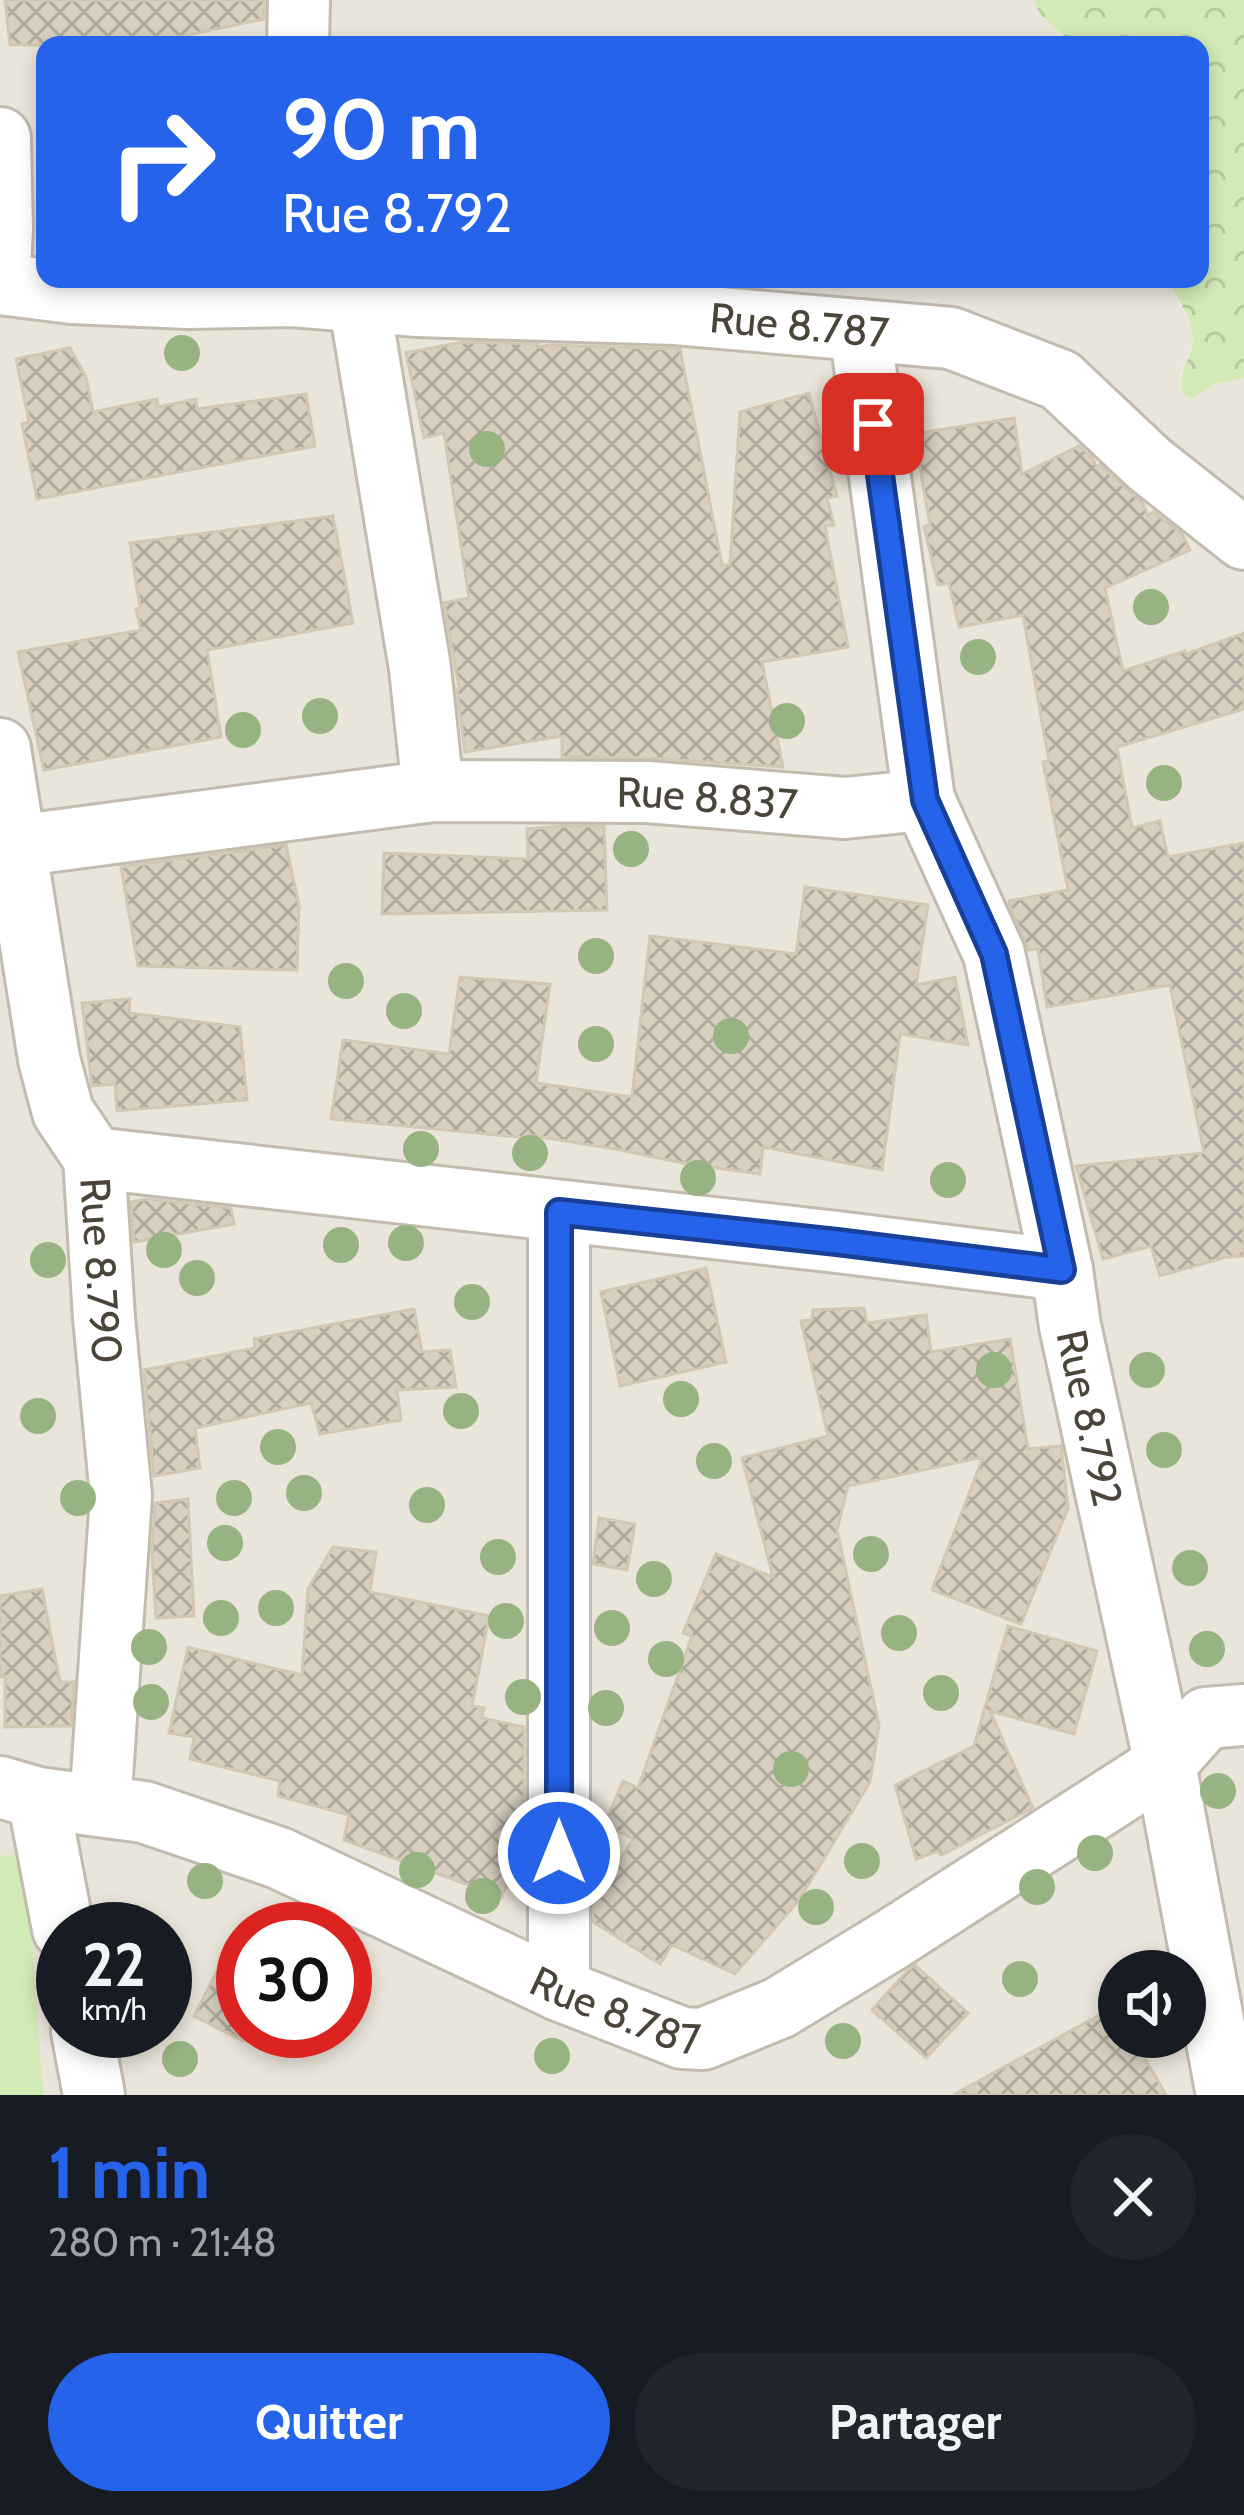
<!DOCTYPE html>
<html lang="fr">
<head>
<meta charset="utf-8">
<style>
	body { margin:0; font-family:Cabin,sans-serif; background:#20242c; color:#f1f3f6; height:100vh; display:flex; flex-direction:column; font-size:45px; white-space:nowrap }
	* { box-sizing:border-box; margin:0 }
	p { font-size:39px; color:#9ea1a6 }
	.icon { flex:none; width:66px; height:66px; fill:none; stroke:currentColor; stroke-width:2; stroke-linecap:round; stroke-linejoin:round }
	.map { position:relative; height:2095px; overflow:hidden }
	.side { display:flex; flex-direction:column; background:#171b24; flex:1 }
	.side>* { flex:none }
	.banner { position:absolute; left:36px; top:36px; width:1173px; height:252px; border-radius:24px; box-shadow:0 6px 18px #0003; background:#2563eb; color:#fff; overflow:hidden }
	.fabs { position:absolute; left:1098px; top:1950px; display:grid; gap:24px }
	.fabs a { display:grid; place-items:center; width:108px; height:108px; border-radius:50%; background:#171b24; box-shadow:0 6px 18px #0003; font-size:60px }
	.speed { position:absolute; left:36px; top:1902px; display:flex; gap:24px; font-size:60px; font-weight:700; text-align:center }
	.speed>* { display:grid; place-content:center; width:156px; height:156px; border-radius:50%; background:#171b24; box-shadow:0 6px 18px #0003; line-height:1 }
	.speed small { font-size:30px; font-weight:400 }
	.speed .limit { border:18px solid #d22; background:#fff; color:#111 }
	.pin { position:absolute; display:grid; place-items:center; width:102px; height:102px; color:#fff; margin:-51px; border-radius:24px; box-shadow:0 6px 18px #0006 }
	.me { position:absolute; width:132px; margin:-66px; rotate:0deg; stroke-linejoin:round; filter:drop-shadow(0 0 9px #0008) }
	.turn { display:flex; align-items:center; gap:42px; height:252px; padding:0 48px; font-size:54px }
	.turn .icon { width:156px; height:156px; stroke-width:2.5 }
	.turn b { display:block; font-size:84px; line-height:102px }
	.round { display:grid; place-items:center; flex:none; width:126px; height:126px; border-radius:63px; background:#20242c }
	.headline { display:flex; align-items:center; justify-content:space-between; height:204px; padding:0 48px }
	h1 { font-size:72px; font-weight:700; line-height:90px; color:#2563eb }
	.action { display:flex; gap:24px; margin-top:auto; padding:24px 48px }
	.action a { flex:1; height:138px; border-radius:72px; background:#2563eb; color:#fff; font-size:48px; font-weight:700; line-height:138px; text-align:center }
	.action a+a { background:#20242c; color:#f1f3f6 }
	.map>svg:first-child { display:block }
	.residential { fill:#eae5da; fill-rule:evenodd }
	.forest { fill:url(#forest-crowns) }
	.pitch { fill:#d2eab5 }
	.building { fill:url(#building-cross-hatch); stroke:#d3c7b4; stroke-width:3 }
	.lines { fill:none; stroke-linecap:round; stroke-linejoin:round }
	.minor-casing { stroke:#c2bbae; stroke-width:66 }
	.minor { stroke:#fff; stroke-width:60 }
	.tree { fill:#97b381 }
	.route-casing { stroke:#184099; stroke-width:30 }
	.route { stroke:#2563eb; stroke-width:21 }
	.labels { text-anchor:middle; stroke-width:9; stroke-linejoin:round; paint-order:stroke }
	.street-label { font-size:42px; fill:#4b4439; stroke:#fff }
</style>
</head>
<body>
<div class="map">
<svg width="1244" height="2095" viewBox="0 0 1244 2095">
	<defs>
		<pattern id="forest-crowns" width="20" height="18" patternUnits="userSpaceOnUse" patternTransform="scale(3)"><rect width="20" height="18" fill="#d2eab5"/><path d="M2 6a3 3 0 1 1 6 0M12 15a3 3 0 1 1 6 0" fill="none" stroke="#b6ca9c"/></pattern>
		<pattern id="building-cross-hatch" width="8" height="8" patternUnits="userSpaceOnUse" patternTransform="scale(3)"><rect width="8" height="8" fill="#d8cfc1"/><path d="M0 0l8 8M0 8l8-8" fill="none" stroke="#b1aa9e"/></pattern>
	</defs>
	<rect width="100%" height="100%" fill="#f6f3ec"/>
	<path class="residential" d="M 0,0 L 1032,0 L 1042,16 L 1074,45 L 45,45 L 45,279 L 1166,279 L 1192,327 L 1193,342 L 1180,376 L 1192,398 L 1215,384 L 1244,378 L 1244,2095 L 0,2095 ZM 63,1929 L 165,1929 L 165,2031 L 63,2031 ZM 243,1929 L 345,1929 L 345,2031 L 243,2031 ZM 1119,1971 L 1185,1971 L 1185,2037 L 1119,2037 Z"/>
	<path class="forest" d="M 1032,0 L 1244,0 L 1244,378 L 1215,384 L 1191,399 L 1183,394 C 1178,367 1187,368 1192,345 C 1197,323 1176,298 1166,279 L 1200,279 L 1200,45 L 1074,45 L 1042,16 Z"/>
	<path class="pitch" d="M 26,1854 L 43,2095 L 0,2095 L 0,1856 Z"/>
	<path class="building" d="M 5,0 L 264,0 L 264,19 L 140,45 L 10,45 Z
		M 463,342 L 538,344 L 539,347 L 549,345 L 680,349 L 722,565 L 730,565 L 740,412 L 809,393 L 837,496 L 827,498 L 834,525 L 825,526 L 848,647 L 762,662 L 783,767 L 650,758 L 562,757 L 562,736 L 465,752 L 457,690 L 459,687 L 444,603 L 469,598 L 444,433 L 424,438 L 406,353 Z
		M 70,348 L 86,377 L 93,412 L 157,399 L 158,407 L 196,399 L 197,409 L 306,394 L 315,446 L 37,499 L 22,424 L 29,422 L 16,359 Z
		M 1014,418 L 1022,474 L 1079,446 L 1093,459 L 1096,466 L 1100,465 L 1142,502 L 1148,515 L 1154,512 L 1182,534 L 1190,550 L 1105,588 L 1123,671 L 1185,651 L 1186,654 L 1244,633 L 1244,709 L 1117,747 L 1132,828 L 1160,821 L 1168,857 L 1244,843 L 1244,1256 L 1226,1257 L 1160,1276 L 1151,1246 L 1103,1259 L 1076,1166 L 1204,1153 L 1170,985 L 1047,1007 L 1038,949 L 1028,950 L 1009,904 L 1009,901 L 1068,890 L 1043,762 L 1049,761 L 1023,615 L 959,627 L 949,583 L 938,585 L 924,527 L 930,525 L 914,434 Z
		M 333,516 L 353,623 L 207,650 L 221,737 L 44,770 L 18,652 L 141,630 L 136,609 L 140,608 L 130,543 Z
		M 565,826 L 604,826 L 607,910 L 382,914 L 384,853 L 528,859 L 527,829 Z
		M 286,845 L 299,905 L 297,970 L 138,966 L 121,867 Z
		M 805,887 L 928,905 L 916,985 L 955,977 L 968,1045 L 900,1034 L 882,1170 L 763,1147 L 760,1174 L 682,1163 L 621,1150 L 529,1135 L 528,1138 L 331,1119 L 343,1040 L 449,1054 L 460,977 L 550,984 L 536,1083 L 632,1097 L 650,936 L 796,954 Z
		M 130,999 L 129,1013 L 240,1027 L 247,1100 L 117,1111 L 115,1084 L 92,1086 L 82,1003 Z
		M 147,1199 L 231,1208 L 234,1224 L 134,1242 L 131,1202 Z
		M 706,1268 L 726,1362 L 620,1386 L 601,1292 Z
		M 864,1308 L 867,1323 L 926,1315 L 931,1352 L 1010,1339 L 1028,1449 L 1061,1446 L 1068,1508 L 1021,1624 L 932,1590 L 983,1457 L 848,1486 L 837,1530 L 879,1725 L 870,1782 L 799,1900 L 735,1974 L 672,1945 L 660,1964 L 593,1922 L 593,1903 L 633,1839 L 605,1824 L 623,1781 L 638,1788 L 692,1636 L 683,1633 L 716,1554 L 773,1577 L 742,1458 L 828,1436 L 801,1321 L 812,1320 L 813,1310 Z
		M 414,1309 L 422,1352 L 450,1350 L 456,1387 L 397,1390 L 401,1420 L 320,1434 L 311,1403 L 195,1428 L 200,1468 L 154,1476 L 144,1370 L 255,1348 L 254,1339 Z
		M 188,1499 L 194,1616 L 156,1618 L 152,1555 L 155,1503 Z
		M 599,1518 L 635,1524 L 627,1570 L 593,1564 Z
		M 333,1547 L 376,1552 L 370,1592 L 489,1616 L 472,1706 L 484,1708 L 482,1718 L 524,1727 L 524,1850 L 511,1888 L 506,1886 L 502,1897 L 344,1840 L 349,1815 L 278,1796 L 280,1781 L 190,1759 L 194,1737 L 169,1733 L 188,1647 L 302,1675 L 308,1589 Z
		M 42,1589 L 60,1682 L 74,1682 L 71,1726 L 5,1727 L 5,1676 L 0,1677 L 0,1596 Z
		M 1008,1626 L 1097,1651 L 1074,1734 L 990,1711 L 1033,1808 L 941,1855 L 938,1851 L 916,1859 L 895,1785 L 974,1746 Z
		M 243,1921 L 243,2041 L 194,2016 Z
		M 915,1965 L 968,2013 L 926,2058 L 872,2010 L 907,1971 Z
		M 1116,2006 L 1119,2012 L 1119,2037 L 1133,2037 L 1166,2095 L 953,2095 Z"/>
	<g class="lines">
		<defs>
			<g id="minor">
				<path d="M 298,45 L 299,0"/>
				<path d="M 0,138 L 2,229 L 0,269"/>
				<path id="s1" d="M 0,284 L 72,293 L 188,298 L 292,296 L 418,306 L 675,314 L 951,338 L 1060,380 L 1149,464 L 1244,539"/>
				<path d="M 359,301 L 420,668 L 433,791"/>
				<path d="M 860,330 L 924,800"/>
				<path id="s2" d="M 0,749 L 49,1059 L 63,1112 L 94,1158 L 104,1318 L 121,1496 L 100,1806"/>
				<path id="s3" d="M 0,848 L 433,791 L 647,792 L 845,808 L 924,800 L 994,954 L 1062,1270"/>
				<path id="s4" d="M 94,1158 L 837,1242 L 1062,1270 L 1070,1326 L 1165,1764 L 1227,2095"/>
				<path id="s5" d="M 0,1787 L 38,1798 L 144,1812 L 279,1858 L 559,1990 L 682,2038 L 703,2039 L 779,2008 L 891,1940 L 1165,1764 L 1206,1718 L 1244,1715"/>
				<path d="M 38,1798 L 63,1929"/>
				<path d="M 559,1990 L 559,1212"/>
				<path d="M 82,2031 L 94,2095"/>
			</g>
		</defs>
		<use href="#minor" class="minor-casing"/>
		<use href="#minor" class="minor"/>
	</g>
	<g class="tree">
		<circle cx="182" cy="353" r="18"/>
		<circle cx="487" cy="449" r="18"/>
		<circle cx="1151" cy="607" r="18"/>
		<circle cx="978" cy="657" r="18"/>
		<circle cx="320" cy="716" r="18"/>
		<circle cx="787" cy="721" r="18"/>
		<circle cx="243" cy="730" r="18"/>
		<circle cx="1164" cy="783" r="18"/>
		<circle cx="631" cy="849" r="18"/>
		<circle cx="596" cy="956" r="18"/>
		<circle cx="346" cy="981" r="18"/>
		<circle cx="404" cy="1011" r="18"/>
		<circle cx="731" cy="1036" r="18"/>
		<circle cx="596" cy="1044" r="18"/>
		<circle cx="421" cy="1149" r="18"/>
		<circle cx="530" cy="1153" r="18"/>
		<circle cx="698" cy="1178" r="18"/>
		<circle cx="948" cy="1180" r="18"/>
		<circle cx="406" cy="1243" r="18"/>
		<circle cx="341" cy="1245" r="18"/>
		<circle cx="164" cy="1250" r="18"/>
		<circle cx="48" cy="1260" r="18"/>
		<circle cx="197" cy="1278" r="18"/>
		<circle cx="472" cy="1302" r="18"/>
		<circle cx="994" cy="1370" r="18"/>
		<circle cx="1147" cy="1370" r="18"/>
		<circle cx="681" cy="1399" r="18"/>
		<circle cx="461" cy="1411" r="18"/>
		<circle cx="38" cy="1416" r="18"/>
		<circle cx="278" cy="1447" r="18"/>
		<circle cx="1164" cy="1450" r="18"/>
		<circle cx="714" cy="1461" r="18"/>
		<circle cx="304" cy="1493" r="18"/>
		<circle cx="78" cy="1498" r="18"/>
		<circle cx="234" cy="1498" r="18"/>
		<circle cx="427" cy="1505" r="18"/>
		<circle cx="225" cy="1543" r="18"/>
		<circle cx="871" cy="1554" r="18"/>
		<circle cx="498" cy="1557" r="18"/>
		<circle cx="1190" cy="1568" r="18"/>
		<circle cx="654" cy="1579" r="18"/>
		<circle cx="276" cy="1608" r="18"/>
		<circle cx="221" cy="1618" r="18"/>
		<circle cx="506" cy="1621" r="18"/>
		<circle cx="612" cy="1628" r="18"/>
		<circle cx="899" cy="1633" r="18"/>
		<circle cx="149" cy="1647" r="18"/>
		<circle cx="1207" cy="1649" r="18"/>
		<circle cx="666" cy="1659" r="18"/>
		<circle cx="941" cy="1693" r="18"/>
		<circle cx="523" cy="1697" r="18"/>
		<circle cx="151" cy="1702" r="18"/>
		<circle cx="606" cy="1708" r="18"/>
		<circle cx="791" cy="1769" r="18"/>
		<circle cx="1218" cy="1791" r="18"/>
		<circle cx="1095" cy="1853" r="18"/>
		<circle cx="862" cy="1861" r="18"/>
		<circle cx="417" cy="1870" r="18"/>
		<circle cx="205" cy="1881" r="18"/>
		<circle cx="1037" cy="1887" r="18"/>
		<circle cx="483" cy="1896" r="18"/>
		<circle cx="816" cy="1907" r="18"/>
		<circle cx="1020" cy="1979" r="18"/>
		<circle cx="843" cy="2041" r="18"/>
		<circle cx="552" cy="2056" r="18"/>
		<circle cx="180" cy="2059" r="18"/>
	</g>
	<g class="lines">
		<defs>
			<path id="route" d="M 559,1853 L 559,1212 L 837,1242 L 1062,1270 L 994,954 L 925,800 L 873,424"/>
		</defs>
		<use href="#route" class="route-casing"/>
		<use href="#route" class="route"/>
	</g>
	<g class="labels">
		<g class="street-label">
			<text dy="15" stroke="none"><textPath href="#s1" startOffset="801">Rue 8.787</textPath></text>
			<text dy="15" stroke="none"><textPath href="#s3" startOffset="711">Rue 8.837</textPath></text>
			<text dy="15" stroke="none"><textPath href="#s2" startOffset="537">Rue 8.790</textPath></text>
			<text dy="15" stroke="none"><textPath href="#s4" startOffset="1125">Rue 8.792</textPath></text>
			<text dy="15" stroke="none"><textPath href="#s5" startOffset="660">Rue 8.787</textPath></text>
		</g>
	</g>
</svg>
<div class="fabs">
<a><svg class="icon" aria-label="sound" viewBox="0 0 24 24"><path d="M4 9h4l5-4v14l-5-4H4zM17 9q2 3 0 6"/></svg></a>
</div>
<div class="speed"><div>22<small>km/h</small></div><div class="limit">30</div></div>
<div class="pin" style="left:873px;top:424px;background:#d93025"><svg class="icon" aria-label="arrive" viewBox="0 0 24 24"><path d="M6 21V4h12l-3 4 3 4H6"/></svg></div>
<svg class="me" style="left:559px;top:1853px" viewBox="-20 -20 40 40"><circle r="17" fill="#2563eb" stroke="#fff" stroke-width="3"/><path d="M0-11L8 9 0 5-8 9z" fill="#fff"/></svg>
<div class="banner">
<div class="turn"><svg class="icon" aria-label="right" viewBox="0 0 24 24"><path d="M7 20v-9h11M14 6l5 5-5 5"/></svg><div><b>90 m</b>Rue 8.792</div></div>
</div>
</div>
<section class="side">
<div class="headline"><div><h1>1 min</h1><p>280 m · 21:48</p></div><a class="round"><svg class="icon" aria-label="close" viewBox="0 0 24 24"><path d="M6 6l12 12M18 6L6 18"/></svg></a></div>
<div class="action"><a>Quitter</a><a>Partager</a></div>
</section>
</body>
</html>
